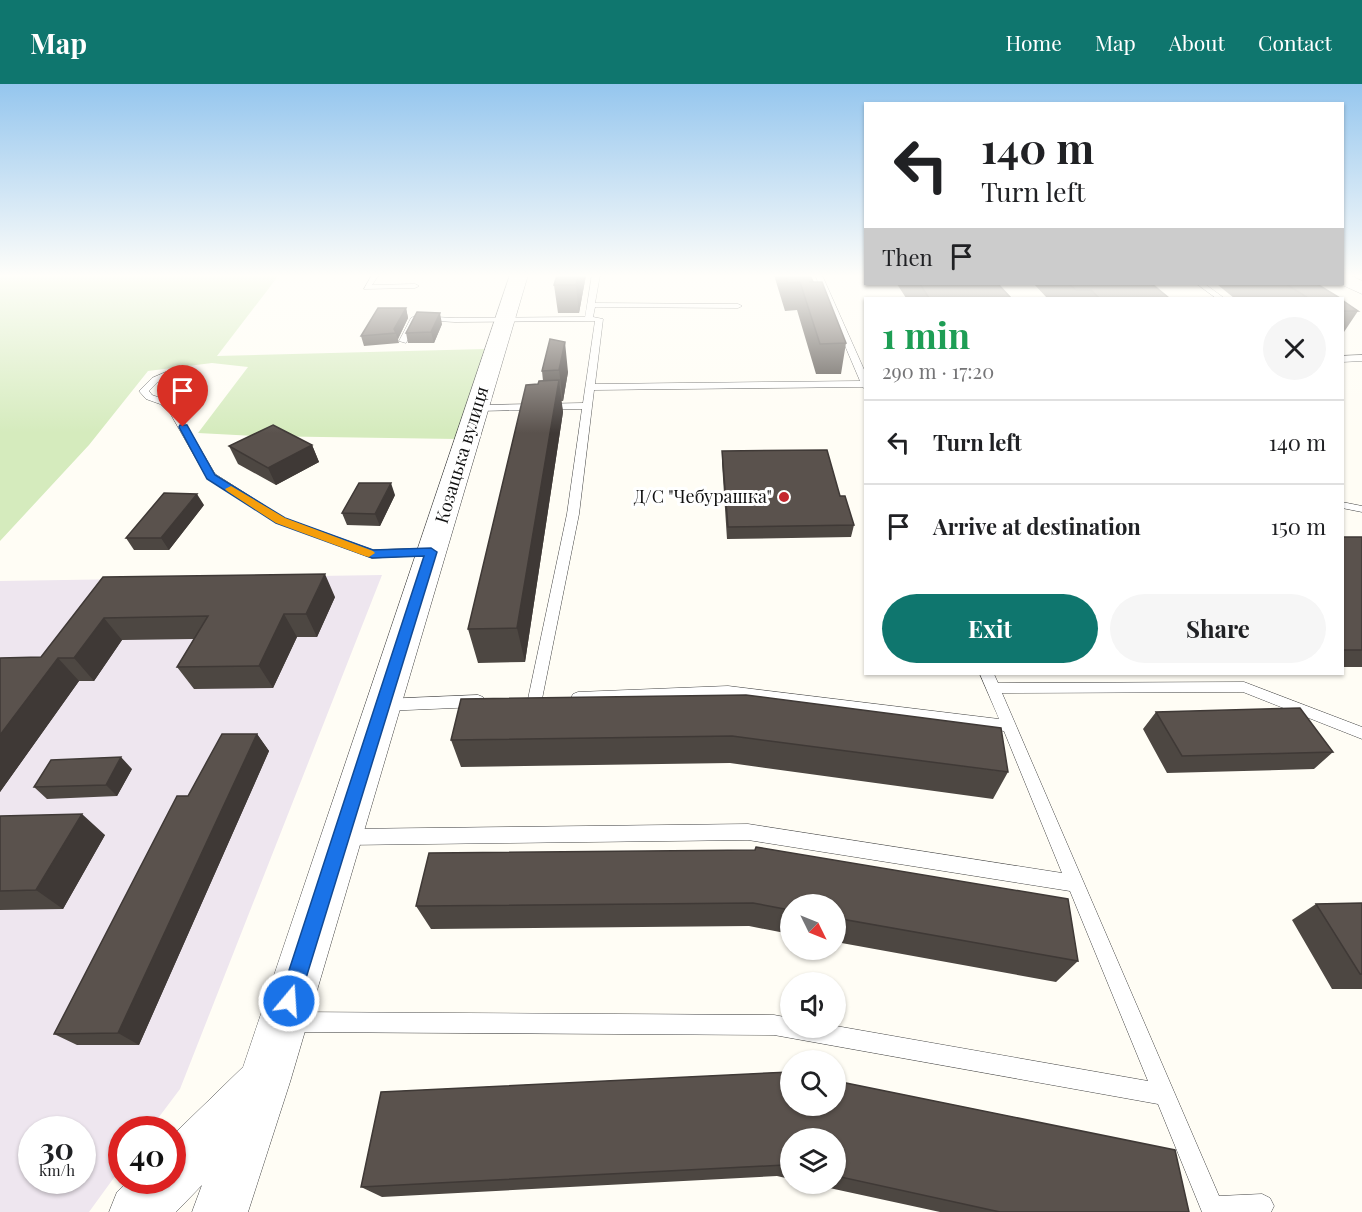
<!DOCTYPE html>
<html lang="en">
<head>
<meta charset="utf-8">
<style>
	body { margin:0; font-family:"Playfair Display",serif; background:#f6f6f6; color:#202124; height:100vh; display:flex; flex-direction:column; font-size:22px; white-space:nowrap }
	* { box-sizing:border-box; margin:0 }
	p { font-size:20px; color:#757577 }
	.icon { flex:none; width:33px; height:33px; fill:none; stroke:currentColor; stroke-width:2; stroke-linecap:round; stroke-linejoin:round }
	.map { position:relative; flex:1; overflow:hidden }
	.side { position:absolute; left:864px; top:213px; width:480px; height:378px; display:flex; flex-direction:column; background:#fff; border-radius:0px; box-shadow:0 2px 4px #0004 }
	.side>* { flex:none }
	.guide { position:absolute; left:864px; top:18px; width:480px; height:183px; border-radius:0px; box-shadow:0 2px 4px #0004; background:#fff; color:#202124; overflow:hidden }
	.needle { width:39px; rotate:133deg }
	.buttons { position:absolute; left:780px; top:810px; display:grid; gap:12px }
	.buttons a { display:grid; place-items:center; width:66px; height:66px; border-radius:50%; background:#fff; box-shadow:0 2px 4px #0004; font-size:30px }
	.speed { position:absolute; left:18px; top:1032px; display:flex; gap:12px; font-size:30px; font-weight:700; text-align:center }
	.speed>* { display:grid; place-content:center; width:78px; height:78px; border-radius:50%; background:#fff; box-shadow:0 2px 4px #0004; line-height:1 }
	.speed small { font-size:15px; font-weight:400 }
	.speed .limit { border:9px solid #d22; background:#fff; color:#111 }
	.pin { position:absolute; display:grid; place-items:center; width:51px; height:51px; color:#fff; margin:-62px -26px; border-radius:50% 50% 50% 0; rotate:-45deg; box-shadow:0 0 6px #0007 }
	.pin .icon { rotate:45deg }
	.me { position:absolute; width:66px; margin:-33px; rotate:18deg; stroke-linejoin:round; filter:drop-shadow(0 0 4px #0008) }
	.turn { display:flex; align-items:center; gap:21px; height:126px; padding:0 18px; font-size:27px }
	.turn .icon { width:78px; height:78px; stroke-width:2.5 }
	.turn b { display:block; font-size:42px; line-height:51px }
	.then { display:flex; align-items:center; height:57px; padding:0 18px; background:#0003; gap:12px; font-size:22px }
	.round { display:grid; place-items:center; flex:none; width:63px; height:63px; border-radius:32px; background:#f6f6f6 }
	.headline { display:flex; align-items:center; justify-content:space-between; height:102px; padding:0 18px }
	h1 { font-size:36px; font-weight:700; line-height:45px; color:#1e9e55 }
	.cta { display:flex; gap:12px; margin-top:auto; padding:12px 18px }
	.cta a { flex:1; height:69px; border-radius:36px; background:#0f766e; color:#fff; font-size:24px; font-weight:700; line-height:69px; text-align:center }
	.cta a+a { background:#f6f6f6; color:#202124 }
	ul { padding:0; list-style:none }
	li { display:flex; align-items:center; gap:18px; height:84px; padding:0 18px; border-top:2px solid #e0e0e0 }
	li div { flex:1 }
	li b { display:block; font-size:22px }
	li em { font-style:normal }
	header { display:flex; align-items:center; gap:36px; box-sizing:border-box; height:84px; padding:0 30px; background:#0f766e; color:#fff }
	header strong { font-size:28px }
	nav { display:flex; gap:33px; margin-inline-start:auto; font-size:21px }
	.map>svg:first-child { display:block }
	.industrial { fill:#eee6ef; fill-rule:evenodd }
	.green { fill:#d5ebbd }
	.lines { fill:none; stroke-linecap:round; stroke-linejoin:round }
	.service-casing { stroke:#444; stroke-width:1 }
	.tertiary-casing { stroke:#444; stroke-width:1 }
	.service { fill:#fff; fill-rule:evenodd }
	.tertiary { fill:#fff; fill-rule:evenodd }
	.wall { fill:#4d4742 }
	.shaded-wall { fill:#3f3936 }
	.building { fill:#5a524d; stroke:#3f3936; stroke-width:1.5 }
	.route { fill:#1a73e8; stroke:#114b97; stroke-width:1.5 }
	.slow { fill:#f59e0b }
	.poi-dot { fill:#c4262e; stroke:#fff; stroke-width:2 }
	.labels { text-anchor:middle; stroke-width:6; stroke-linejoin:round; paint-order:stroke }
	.street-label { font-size:18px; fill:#111; stroke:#fff }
	.poi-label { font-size:18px; fill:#111; stroke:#fff; text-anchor:end }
</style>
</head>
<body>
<header>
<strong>Map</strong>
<nav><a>Home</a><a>Map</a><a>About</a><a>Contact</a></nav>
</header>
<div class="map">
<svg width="1362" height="1128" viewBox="0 0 1362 1128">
	<rect width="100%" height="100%" fill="#fffdf5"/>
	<path class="industrial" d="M 382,491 L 180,1005 L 150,1045 L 122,1046 L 121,1084 L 89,1128 L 0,1128 L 0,497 ZM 32,1046 L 82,1046 L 82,1096 L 32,1096 Z"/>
	<path class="green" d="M 0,191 L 279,191 L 217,272 L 485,265 L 457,355 L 255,352 L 198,349 L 248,283 L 212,279 L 148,287 L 89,361 L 0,457 Z"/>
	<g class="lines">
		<defs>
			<path id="service" d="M 372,191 L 379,191 L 372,201 L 415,200 L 419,202 L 415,204 L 364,205 Z
				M 592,191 L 600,191 L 595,219 L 738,220 L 742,222 L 738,224 L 595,223 L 593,233 L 603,235 L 595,300 L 860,297 L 815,191 L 822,191 L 866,290 L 866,305 L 862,303 L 594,306 L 579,430 L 542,615 L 540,619 L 530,619 L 528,615 L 567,430 L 582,325 L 477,327 L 472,324 L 477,321 L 583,319 L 595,237 L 455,238 L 418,236 L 406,259 L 399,257 L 411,234 L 415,232 L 455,234 L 585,233 Z
				M 1197,200 L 1205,200 L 1224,214 L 1216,214 Z
				M 1362,271 L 1362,277 L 1342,278 L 1342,272 Z
				M 180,282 L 184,285 L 183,287 L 158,298 L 149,307 L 152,311 L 166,316 L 177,325 L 215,390 L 284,434 L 373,466 L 431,464 L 437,468 L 435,471 L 372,474 L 276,438 L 207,394 L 170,329 L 160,320 L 146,315 L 139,307 L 152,294 Z
				M 1342,418 L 1362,422 L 1362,428 L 1342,424 Z
				M 980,590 L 994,590 L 998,599 L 1244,598 L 1362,643 L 1362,655 L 1243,608 L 1002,609 L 1219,1112 L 1262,1110 L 1270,1114 L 1274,1122 L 1271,1128 L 1202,1128 L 1158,1020 L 774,951 L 290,948 L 283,945 L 280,938 L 283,931 L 290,928 L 774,931 L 790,934 L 790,944 L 836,942 L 1148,997 L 1070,807 L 748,756 L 345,761 L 339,758 L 337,753 L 339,748 L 345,745 L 748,740 L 1062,789 L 1004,647 L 728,614 L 578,620 L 573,618 L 571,614 L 573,610 L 578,608 L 728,602 L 999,635 Z
				M 478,611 L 483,613 L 485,617 L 483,621 L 478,623 L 383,627 L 378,625 L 376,621 L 378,617 L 383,615 Z"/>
			<path id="tertiary" d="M 510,191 L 528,191 L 290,998 L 248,1128 L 192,1128 L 202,1101 L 176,1128 L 109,1128 L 117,1108 L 129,1096 L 172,1096 L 172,1052 L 243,983 Z
				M 1342,191 L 1350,191 L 1362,197 L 1362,210 L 1340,200 L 1342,200 Z"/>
		</defs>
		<use href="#service" class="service-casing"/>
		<use href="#tertiary" class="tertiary-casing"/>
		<use href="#service" class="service"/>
		<use href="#tertiary" class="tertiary"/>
	</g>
	<path class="wall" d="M 557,191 L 586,191 L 579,229 L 558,229 L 554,201 Z
		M 774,191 L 810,191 L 846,259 L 841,290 L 816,290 L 797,226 L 785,227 Z
		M 897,200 L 998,200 L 1011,214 L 906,214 Z
		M 1034,200 L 1152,200 L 1169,214 L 1047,214 Z
		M 1219,200 L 1317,200 L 1340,214 L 1234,214 L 1218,201 Z
		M 1342,216 L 1358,227 L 1342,251 Z
		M 406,224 L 408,234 L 398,255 L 399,259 L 364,262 L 361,252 Z
		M 442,240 L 434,259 L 408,259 L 406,249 Z
		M 550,255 L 568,288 L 563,317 L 561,317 L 563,328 L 525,578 L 478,579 L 468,545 L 538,300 L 543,297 L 542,287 Z
		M 312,361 L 319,378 L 276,401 L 238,380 L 229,362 Z
		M 722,367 L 840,412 L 854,441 L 851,453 L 727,455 L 722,379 Z
		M 395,411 L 380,442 L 347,441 L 342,429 Z
		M 204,421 L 169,466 L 134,466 L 126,454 Z
		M 1342,453 L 1362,453 L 1362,583 L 1342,583 Z
		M 103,493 L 335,513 L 317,553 L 297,553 L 273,604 L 194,605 L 177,583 L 194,555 L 122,556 L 94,597 L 79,597 L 0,708 L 0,574 L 41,573 Z
		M 461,615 L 1008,688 L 993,715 L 730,679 L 461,683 L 451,656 Z
		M 1156,628 L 1333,668 L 1314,685 L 1167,689 L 1143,645 Z
		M 257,650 L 269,667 L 139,961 L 77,961 L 54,950 Z
		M 132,685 L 117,712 L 47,715 L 34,703 Z
		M 0,732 L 105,751 L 63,825 L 0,826 Z
		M 1068,815 L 1078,877 L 1056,898 L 836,858 L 836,820 L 790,820 L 790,850 L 749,842 L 431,845 L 416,822 Z
		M 1362,819 L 1362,905 L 1332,905 L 1292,836 L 1316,820 Z
		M 790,988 L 790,1022 L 836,1022 L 836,997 L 1175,1066 L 1189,1128 L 940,1128 L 811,1100 L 836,1100 L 836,1054 L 790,1054 L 790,1095 L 777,1092 L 382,1113 L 361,1103 L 381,1008 Z"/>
	<path class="shaded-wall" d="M 578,191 L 586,191 L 579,229 L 576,201 Z
		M 406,224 L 408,234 L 398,255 L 394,245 Z
		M 440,229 L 442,240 L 434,259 L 431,248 Z
		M 565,258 L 568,288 L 563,317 L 559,286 Z
		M 559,296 L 563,328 L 525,578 L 517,544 Z
		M 312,361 L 319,378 L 276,401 L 268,384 Z
		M 391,399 L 395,411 L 380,442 L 375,430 Z
		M 197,410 L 204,421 L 169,466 L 161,454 Z
		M 325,490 L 335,513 L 317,553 L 306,530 Z
		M 284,530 L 297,553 L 273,604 L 259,582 Z
		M 104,534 L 122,556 L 94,597 L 74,574 Z
		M 58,574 L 79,597 L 0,708 L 0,651 Z
		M 257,650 L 269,667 L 139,961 L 118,949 Z
		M 121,673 L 132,685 L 117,712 L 106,701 Z
		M 82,730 L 105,751 L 63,825 L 36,806 Z"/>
	<path class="building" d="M 557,191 L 578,191 L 576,201 L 554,201 Z
		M 785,191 L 810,191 L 813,198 L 809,198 L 822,198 L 846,259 L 820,260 L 800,198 L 788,199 Z
		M 920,200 L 998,200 L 1011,214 L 929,214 Z
		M 1069,200 L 1152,200 L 1169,214 L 1099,214 L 1091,206 L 1076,206 Z
		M 1286,200 L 1317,200 L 1340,214 L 1308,214 Z
		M 1342,216 L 1358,227 L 1342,227 Z
		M 378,224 L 406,224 L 394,245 L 396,249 L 361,252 Z
		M 417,228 L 440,229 L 431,248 L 406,249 Z
		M 550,255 L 565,258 L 559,286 L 542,287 Z
		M 559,296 L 517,544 L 468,545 L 526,301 L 538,300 L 539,297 Z
		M 273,341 L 312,361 L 268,384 L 229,362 Z
		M 827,366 L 840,412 L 845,412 L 854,441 L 728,443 L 722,367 Z
		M 359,399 L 391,399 L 375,430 L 342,429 Z
		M 164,409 L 197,410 L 161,454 L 126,454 Z
		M 1342,453 L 1362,453 L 1362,566 L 1342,566 Z
		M 325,490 L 306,530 L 284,530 L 259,582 L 177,583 L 208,532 L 104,534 L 74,574 L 58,574 L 0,651 L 0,574 L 41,573 L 103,493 Z
		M 746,611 L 1001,644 L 1008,688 L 732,652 L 451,656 L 461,615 Z
		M 1300,624 L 1333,668 L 1182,672 L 1156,628 Z
		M 222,650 L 257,650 L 118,949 L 54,950 L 177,712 L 188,712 Z
		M 121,673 L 106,701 L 34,703 L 51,676 Z
		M 82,730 L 36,806 L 0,807 L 0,732 Z
		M 756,763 L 1068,815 L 1078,877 L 836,834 L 836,820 L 790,820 L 790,826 L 753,819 L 416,822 L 429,769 L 755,766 Z
		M 1362,819 L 1362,890 L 1360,890 L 1316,820 Z
		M 790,988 L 790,1022 L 836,1022 L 836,997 L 1175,1066 L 1189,1128 L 1000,1128 L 836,1092 L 836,1054 L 790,1054 L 790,1082 L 784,1081 L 361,1103 L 381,1008 Z"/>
	<linearGradient id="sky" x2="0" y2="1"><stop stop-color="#95c6ee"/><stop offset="0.55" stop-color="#fffefa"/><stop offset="1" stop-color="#fffefa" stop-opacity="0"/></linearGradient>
	<rect width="1362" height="349" fill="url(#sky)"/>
	<path class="route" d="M 180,341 L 187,341 L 215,391 L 285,434 L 373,466 L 431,464 L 437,468 L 299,917 L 296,924 L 289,927 L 282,924 L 279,917 L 424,472 L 372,474 L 276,439 L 207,395 L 179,343 Z"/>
	<path class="slow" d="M 231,402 L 285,434 L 373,467 L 375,469 L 369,473 L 365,472 L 276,439 L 227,407 L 225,405 Z"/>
	<circle class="poi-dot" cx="784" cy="413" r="6"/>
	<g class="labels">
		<g class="street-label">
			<text transform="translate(462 371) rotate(-73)" y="6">Козацька вулиця</text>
		</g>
		<g class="poi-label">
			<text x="772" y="419">Д/С "Чебурашка"</text>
		</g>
	</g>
</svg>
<div class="buttons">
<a><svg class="needle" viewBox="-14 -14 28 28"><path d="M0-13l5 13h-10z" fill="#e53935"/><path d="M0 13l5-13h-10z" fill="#757577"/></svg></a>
<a><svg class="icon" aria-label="sound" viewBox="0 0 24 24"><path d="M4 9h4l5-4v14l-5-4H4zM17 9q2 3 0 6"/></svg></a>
<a><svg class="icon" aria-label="search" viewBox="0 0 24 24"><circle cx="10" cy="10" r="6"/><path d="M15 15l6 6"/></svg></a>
<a><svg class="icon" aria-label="layers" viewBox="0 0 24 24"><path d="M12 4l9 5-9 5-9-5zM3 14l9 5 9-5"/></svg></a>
</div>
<div class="speed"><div>30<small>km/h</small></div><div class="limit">40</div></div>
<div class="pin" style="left:183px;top:343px;background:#d93025"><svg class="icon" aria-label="arrive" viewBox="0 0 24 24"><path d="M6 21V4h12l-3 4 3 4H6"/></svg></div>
<svg class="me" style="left:289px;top:917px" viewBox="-20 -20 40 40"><circle r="17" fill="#1a73e8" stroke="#fff" stroke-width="3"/><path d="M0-11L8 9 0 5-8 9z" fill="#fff"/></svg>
<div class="guide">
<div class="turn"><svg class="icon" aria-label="left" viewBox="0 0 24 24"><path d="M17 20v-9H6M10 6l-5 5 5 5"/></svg><div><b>140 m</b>Turn left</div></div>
<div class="then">Then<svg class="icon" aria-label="arrive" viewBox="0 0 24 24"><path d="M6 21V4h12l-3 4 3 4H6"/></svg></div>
</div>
<section class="side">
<div class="headline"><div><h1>1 min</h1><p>290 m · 17:20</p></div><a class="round"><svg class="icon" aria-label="close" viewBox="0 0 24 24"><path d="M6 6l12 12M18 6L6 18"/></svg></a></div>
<ul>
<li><svg class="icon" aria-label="left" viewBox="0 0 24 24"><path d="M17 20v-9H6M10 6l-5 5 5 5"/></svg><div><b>Turn left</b></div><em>140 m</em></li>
<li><svg class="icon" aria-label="arrive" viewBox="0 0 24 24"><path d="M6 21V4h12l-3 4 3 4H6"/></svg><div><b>Arrive at destination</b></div><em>150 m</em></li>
</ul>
<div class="cta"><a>Exit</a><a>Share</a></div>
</section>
</div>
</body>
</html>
